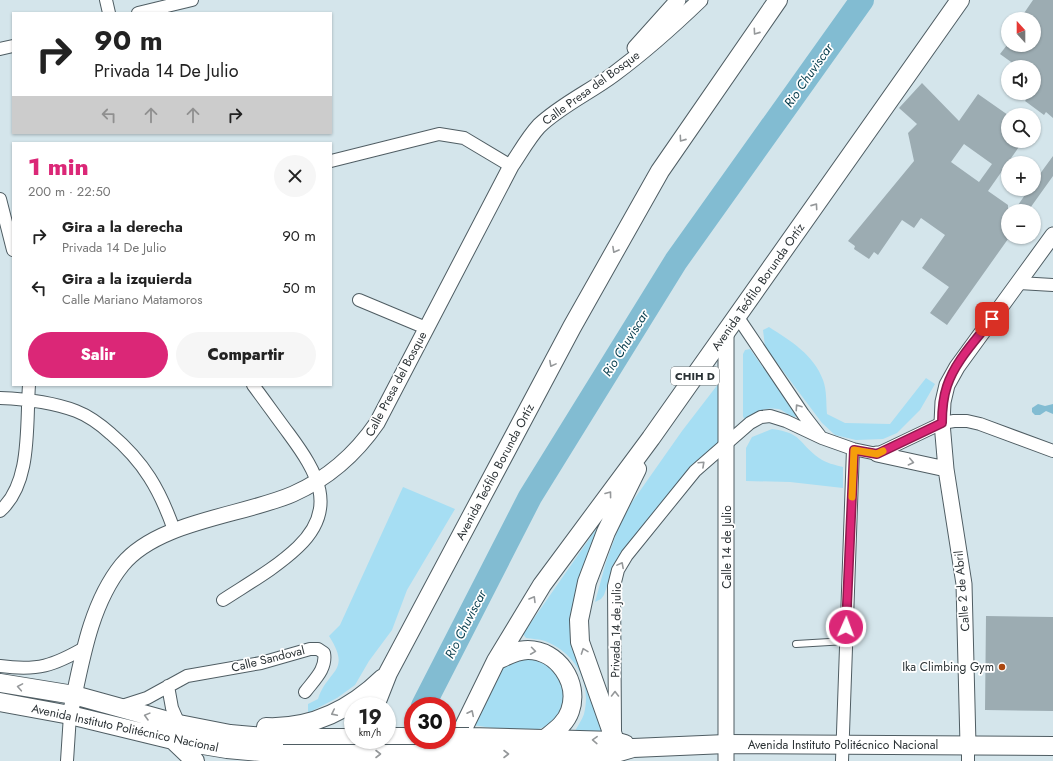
<!DOCTYPE html>
<html lang="es">
<head>
<meta charset="utf-8">
<style>
	body { margin:0; font-family:Jost,sans-serif; background:#f6f6f6; color:#222; height:100vh; display:flex; flex-direction:column; font-size:15px; white-space:nowrap }
	* { box-sizing:border-box; margin:0 }
	p { font-size:13px; color:#767676 }
	.icon { flex:none; width:22px; height:22px; fill:none; stroke:currentColor; stroke-width:2; stroke-linecap:round; stroke-linejoin:round }
	.map { position:relative; flex:1; overflow:hidden }
	.details { position:absolute; left:12px; top:142px; width:320px; height:244px; display:flex; flex-direction:column; background:#fff; border-radius:0px; box-shadow:0 1px 3px #0004 }
	.details>* { flex:none }
	.hud { position:absolute; left:12px; top:12px; width:320px; height:122px; border-radius:0px; box-shadow:0 1px 3px #0004; background:#fff; color:#222; overflow:hidden }
	.needle { width:26px; rotate:339deg }
	.buttons { position:absolute; left:1001px; top:12px; display:grid; gap:8px }
	.buttons a { display:grid; place-items:center; width:40px; height:40px; border-radius:50%; background:#fff; box-shadow:0 1px 3px #0004; font-size:20px }
	.speed { position:absolute; left:344px; top:697px; display:flex; gap:8px; font-size:20px; font-weight:700; text-align:center }
	.speed>* { display:grid; place-content:center; width:52px; height:52px; border-radius:50%; background:#fff; box-shadow:0 1px 3px #0004; line-height:1 }
	.speed small { font-size:10px; font-weight:400 }
	.speed .limit { border:6px solid #d22; background:#fff; color:#111 }
	.pin { position:absolute; display:grid; place-items:center; width:34px; height:34px; color:#fff; margin:-17px; border-radius:8px; box-shadow:0 2px 6px #0006 }
	.me { position:absolute; width:44px; margin:-22px; rotate:2deg; stroke-linejoin:round; filter:drop-shadow(0 0 3px #0008) }
	.turn { display:flex; align-items:center; gap:14px; height:84px; padding:0 16px; font-size:18px }
	.turn .icon { width:52px; height:52px; stroke-width:2.5 }
	.turn b { display:block; font-size:28px; line-height:34px }
	.lanes { display:flex; align-items:center; height:38px; padding:0 16px; background:#0003; justify-content:center; gap:20px; direction:ltr }
	.lanes .off { opacity:.35 }
	.round { display:grid; place-items:center; flex:none; width:42px; height:42px; border-radius:21px; background:#f6f6f6 }
	.overview { display:flex; align-items:center; justify-content:space-between; height:68px; padding:0 16px }
	h1 { font-size:24px; font-weight:800; line-height:30px; color:#db2777 }
	.cta { display:flex; gap:8px; margin-top:auto; padding:8px 16px }
	.cta a { flex:1; height:46px; border-radius:24px; background:#db2777; color:#fff; font-size:16px; font-weight:800; line-height:46px; text-align:center }
	.cta a+a { background:#f6f6f6; color:#222 }
	ul { padding:0; list-style:none }
	li { display:flex; align-items:center; gap:12px; height:52px; padding:0 16px }
	li div { flex:1 }
	li b { display:block; font-size:15px }
	li em { font-style:normal }
	.map>svg:first-child { display:block }
	.green { fill:#a6def3 }
	.water { fill:#82bcd2 }
	.lines { fill:none; stroke-linecap:round; stroke-linejoin:round }
	.river { stroke:#82bcd2; stroke-width:24 }
	.building { fill:#9cacb2; fill-rule:evenodd }
	.service-casing { stroke:#4f5d63; stroke-width:8 }
	.minor-casing { stroke:#4f5d63; stroke-width:14 }
	.tertiary-casing { stroke:#4f5d63; stroke-width:17 }
	.primary-casing { stroke:#4f5d63; stroke-width:20 }
	.service { stroke:#fff; stroke-width:6 }
	.minor { stroke:#fff; stroke-width:12 }
	.tertiary { stroke:#fff; stroke-width:15 }
	.primary { stroke:#fff; stroke-width:18 }
	.primary-bridge-casing { stroke:#4f5d63; stroke-width:20; stroke-linecap:butt }
	.primary-bridge { stroke:#fff; stroke-width:18 }
	.oneway { stroke:#95989a }
	.route-casing { stroke:#8e194d; stroke-width:10 }
	.route { stroke:#db2777; stroke-width:7 }
	.slow { stroke:#f59e0b; stroke-width:7 }
	.poi-dot { fill:#ab4811; stroke:#fff; stroke-width:1.5 }
	.labels { text-anchor:middle; stroke-width:3.5; stroke-linejoin:round; paint-order:stroke }
	.shield { fill:#fff; stroke:#6b7072; stroke-width:1 }
	.shield-label { font-size:11px; font-weight:bold; fill:#2b3235 }
	.street-label { font-size:12px; fill:#2b3235; stroke:#fff }
	.poi-label { font-size:12px; fill:#2b3235; stroke:#fff; text-anchor:end }
	.water-label { font-size:13px; font-style:italic; fill:#063c4c; stroke:#fff }
</style>
</head>
<body>
<div class="map">
<svg width="1053" height="761" viewBox="0 0 1053 761">
	<rect width="100%" height="100%" fill="#d4e5eb"/>
	<path class="green" d="M 769,327 C 791,341 814,355 823,380 C 827,390 826,404 827,414 L 845,423 L 890,424 L 926,378 L 935,384 L 920,410 L 897,433 L 883,439 L 856,440 L 835,435 L 822,423 L 765,347 L 763,330 Z
		M 750,349 L 797,415 L 795,417 C 788,416 784,410 778,409 C 767,407 754,411 749,420 L 745,421 L 743,416 L 743,354 L 745,350 Z
		M 722,379 L 722,446 L 694,463 L 615,563 L 604,595 L 601,599 L 595,602 L 606,562 L 618,529 L 630,505 L 682,431 Z
		M 772,429 C 803,433 798,443 819,458 C 826,463 835,465 843,467 L 843,488 L 790,482 L 746,481 L 746,448 L 752,437 Z
		M 403,487 L 455,509 L 407,590 L 392,630 L 369,661 L 355,685 L 337,698 L 308,713 L 308,704 L 318,699 C 328,669 352,672 329,636 L 340,625 Z
		M 601,522 L 603,522 L 580,583 L 602,731 L 574,733 C 577,727 582,720 584,714 C 592,682 575,653 545,641 C 539,639 532,639 526,638 L 523,634 Z
		M 530,658 C 556,666 573,684 559,712 C 556,718 550,725 544,727 C 526,735 491,727 471,725 C 481,705 494,666 517,660 C 521,658 526,658 530,658 Z"/>
	<path class="water" d="M 1038,404 L 1045,406 L 1053,404 L 1053,414 L 1046,411 L 1040,415 L 1035,415 L 1032,412 L 1032,408 Z"/>
	<g class="lines">
		<path class="river" d="M 423,706 L 530,497 L 676,261 L 862,0"/>
	</g>
	<path class="building" d="M 1033,0 L 1053,0 L 1053,118 L 1046,112 L 1044,115 L 1025,101 L 1031,93 L 1034,93 L 1034,67 L 1018,67 L 1000,54 L 1007,45 L 1034,45 L 1034,19 L 1020,19 Z
		M 922,83 L 959,121 L 978,94 L 1008,115 L 1008,141 L 1023,141 L 988,191 L 1008,205 L 1008,239 L 947,325 L 930,313 L 949,287 L 922,268 L 945,235 L 921,218 L 914,228 L 902,220 L 878,255 L 874,252 L 869,259 L 854,249 L 855,246 L 848,241 L 914,161 L 908,133 L 917,124 L 899,108 ZM 964,144 L 992,164 L 979,182 L 951,162 Z
		M 1053,156 L 1053,176 L 1028,211 L 1014,211 L 1029,189 L 1034,189 L 1034,182 Z
		M 986,616 L 1053,617 L 1053,711 L 985,710 Z"/>
	<g class="lines">
		<defs>
			<path id="service" d="M 796,644 L 846,641"/>
			<path id="minor" d="M 106,0 L 109,13
				M 138,13 L 192,0
				M 0,49 L 13,46
				M 331,161 L 439,134 L 464,138 L 511,166
				M 0,199 L 13,250
				M 1019,283 L 1053,285
				M 359,300 L 426,328
				M 737,316 L 803,414 L 820,436
				M 0,398 C 25,399 52,402 76,411 C 89,416 101,425 111,434 C 144,462 160,490 174,530
				M 0,511 C 32,483 26,425 29,385
				M 223,600 C 249,583 276,568 298,547 C 339,508 317,472 289,434 C 277,418 265,401 253,385
				M 0,666 C 38,671 53,666 86,647
				M 168,686 L 172,708 L 179,724
				M 119,707 L 147,698 L 187,676 L 261,663 L 310,649 L 318,649 L 324,653 C 327,669 314,680 305,692
				M 615,730 L 614,586 L 618,570 L 627,555 L 695,471 L 750,423 L 761,417 L 770,416 L 786,421 L 822,438 L 853,449 L 877,454 L 942,423 L 954,421 L 967,421 L 980,424 L 1053,451
				M 67,761 L 70,715
				M 842,761 L 853,449
				M 968,761 L 968,745"/>
			<path id="tertiary" d="M 635,48 L 678,0
				M 726,333 L 726,761
				M 877,454 L 946,469
				M 70,715 C 81,665 89,606 122,565 C 158,521 242,516 293,494 C 329,478 355,455 377,423 L 511,166 C 520,153 528,138 539,126 C 561,105 590,92 614,74 C 645,51 673,26 700,0
				M 968,745 L 964,584 L 946,469 L 942,423 L 943,402 L 947,385 L 957,367 L 1053,235"/>
			<path id="primary" d="M 496,661 C 506,656 516,650 528,650 C 557,650 580,682 570,711 C 566,723 556,730 546,738
				M 0,683 L 74,695 L 179,724 L 230,734 L 275,738 L 353,738
				M 0,702 L 70,715 L 173,740 L 227,749 L 283,754
				M 375,706 L 388,673 L 572,327 L 660,171 L 778,0
				M 266,727 C 312,729 351,709 383,678
				M 387,737 L 413,737
				M 469,737 L 615,741 L 625,744
				M 173,740 L 195,761
				M 615,741 L 580,642 L 579,620 L 587,582 L 606,532 L 637,469
				M 453,749 L 496,661 L 542,585 L 651,438 L 960,0
				M 467,754 L 616,753 L 633,748 L 726,744 L 1053,746"/>
		</defs>
		<use href="#service" class="service-casing"/>
		<use href="#minor" class="minor-casing"/>
		<use href="#tertiary" class="tertiary-casing"/>
		<use href="#primary" class="primary-casing"/>
		<use href="#service" class="service"/>
		<use href="#minor" class="minor"/>
		<use href="#tertiary" class="tertiary"/>
		<use href="#primary" class="primary"/>
		<defs>
			<path id="primary-bridge" d="M 447,737 L 469,737
				M 283,754 L 467,754"/>
		</defs>
		<use href="#primary-bridge" class="primary-bridge-casing"/>
		<use href="#primary-bridge" class="primary-bridge"/>
	</g>
	<defs><path id="oneway-chevron" d="M-2-3.5L2.5 0L-2 3.5" fill="none" stroke-width="1.6" stroke-linecap="round" stroke-linejoin="round"/></defs>
	<g class="oneway">
		<use href="#oneway-chevron" transform="translate(756 32) rotate(125)"/>
		<use href="#oneway-chevron" transform="translate(682 139) rotate(125)"/>
		<use href="#oneway-chevron" transform="translate(815 206) rotate(-55)"/>
		<use href="#oneway-chevron" transform="translate(615 250) rotate(119)"/>
		<use href="#oneway-chevron" transform="translate(552 364) rotate(118)"/>
		<use href="#oneway-chevron" transform="translate(798 407) rotate(-124)"/>
		<use href="#oneway-chevron" transform="translate(911 462) rotate(12)"/>
		<use href="#oneway-chevron" transform="translate(702 464) rotate(-43)"/>
		<use href="#oneway-chevron" transform="translate(609 494) rotate(-53)"/>
		<use href="#oneway-chevron" transform="translate(621 565) rotate(-62)"/>
		<use href="#oneway-chevron" transform="translate(533 599) rotate(-59)"/>
		<use href="#oneway-chevron" transform="translate(533 651) rotate(8)"/>
		<use href="#oneway-chevron" transform="translate(584 651) rotate(-110)"/>
		<use href="#oneway-chevron" transform="translate(20 687) rotate(-170)"/>
		<use href="#oneway-chevron" transform="translate(615 694) rotate(-90)"/>
		<use href="#oneway-chevron" transform="translate(334 713) rotate(154)"/>
		<use href="#oneway-chevron" transform="translate(471 713) rotate(-64)"/>
		<use href="#oneway-chevron" transform="translate(147 716) rotate(-165)"/>
		<use href="#oneway-chevron" transform="translate(595 740) rotate(-178)"/>
		<use href="#oneway-chevron" transform="translate(378 754)"/>
		<use href="#oneway-chevron" transform="translate(506 754)"/>
	</g>
	<g class="lines">
		<defs>
			<path id="route" d="M 846,627 L 854,450 L 877,454 L 942,423 C 942,411 943,398 947,386 C 955,361 977,339 992,319"/>
		</defs>
		<use href="#route" class="route-casing"/>
		<use href="#route" class="route"/>
		<path class="slow" d="M 852,497 L 854,450 L 877,454 L 883,451"/>
	</g>
	<circle class="poi-dot" cx="1002" cy="667" r="4"/>
	<g class="labels">
		<rect class="shield" x="671" y="367" width="48" height="18" rx="3"/>
		<g class="shield-label">
			<text x="695" y="380">CHIH D</text>
		</g>
		<g class="street-label">
			<text transform="translate(591 88) rotate(-36)" y="4">Calle Presa del Bosque</text>
			<text transform="translate(758 287) rotate(-55)" y="4">Avenida Teófilo Borunda Ortíz</text>
			<text transform="translate(396 384) rotate(-62)" y="4">Calle Presa del Bosque</text>
			<text transform="translate(495 472) rotate(-62)" y="4">Avenida Teófilo Borunda Ortíz</text>
			<text transform="translate(727 547) rotate(-90)" y="4">Calle 14 de Julio</text>
			<text transform="translate(962 591) rotate(-95)" y="4">Calle 2 de Abril</text>
			<text transform="translate(616 630) rotate(-89)" y="4">Privada 14 de julio</text>
			<text transform="translate(268 659) rotate(-14)" y="4">Calle Sandoval</text>
			<text transform="translate(125 728) rotate(12)" y="4">Avenida Instituto Politécnico Nacional</text>
			<text x="843" y="749">Avenida Instituto Politécnico Nacional</text>
		</g>
		<g class="poi-label">
			<text x="994" y="671">Ika Climbing Gym</text>
		</g>
		<g class="water-label">
			<text transform="translate(808 75) rotate(-55)" y="5">Rio Chuviscar</text>
			<text transform="translate(625 343) rotate(-58)" y="5">Rio Chuviscar</text>
			<text transform="translate(465 624) rotate(-63)" y="5">Rio Chuviscar</text>
		</g>
	</g>
</svg>
<div class="buttons">
<a><svg class="needle" viewBox="-14 -14 28 28"><path d="M0-13l5 13h-10z" fill="#e53935"/><path d="M0 13l5-13h-10z" fill="#767676"/></svg></a>
<a><svg class="icon" aria-label="sound" viewBox="0 0 24 24"><path d="M4 9h4l5-4v14l-5-4H4zM17 9q2 3 0 6"/></svg></a>
<a><svg class="icon" aria-label="search" viewBox="0 0 24 24"><circle cx="10" cy="10" r="6"/><path d="M15 15l6 6"/></svg></a>
<a>+</a>
<a>−</a>
</div>
<div class="speed"><div>19<small>km/h</small></div><div class="limit">30</div></div>
<div class="pin" style="left:992px;top:319px;background:#d93025"><svg class="icon" aria-label="arrive" viewBox="0 0 24 24"><path d="M6 21V4h12l-3 4 3 4H6"/></svg></div>
<svg class="me" style="left:846px;top:627px" viewBox="-20 -20 40 40"><circle r="17" fill="#db2777" stroke="#fff" stroke-width="3"/><path d="M0-11L8 9 0 5-8 9z" fill="#fff"/></svg>
<div class="hud">
<div class="turn"><svg class="icon" aria-label="right" viewBox="0 0 24 24"><path d="M7 20v-9h11M14 6l5 5-5 5"/></svg><div><b>90 m</b>Privada 14 De Julio</div></div>
<div class="lanes"><svg class="icon off" aria-label="left" viewBox="0 0 24 24"><path d="M17 20v-9H6M10 6l-5 5 5 5"/></svg><svg class="icon off" aria-label="ahead" viewBox="0 0 24 24"><path d="M12 20V5M6 11l6-6 6 6"/></svg><svg class="icon off" aria-label="ahead" viewBox="0 0 24 24"><path d="M12 20V5M6 11l6-6 6 6"/></svg><svg class="icon" aria-label="right" viewBox="0 0 24 24"><path d="M7 20v-9h11M14 6l5 5-5 5"/></svg></div>
</div>
<section class="details">
<div class="overview"><div><h1>1 min</h1><p>200 m · 22:50</p></div><a class="round"><svg class="icon" aria-label="close" viewBox="0 0 24 24"><path d="M6 6l12 12M18 6L6 18"/></svg></a></div>
<ul>
<li><svg class="icon" aria-label="right" viewBox="0 0 24 24"><path d="M7 20v-9h11M14 6l5 5-5 5"/></svg><div><b>Gira a la derecha</b><p>Privada 14 De Julio</p></div><em>90 m</em></li>
<li><svg class="icon" aria-label="left" viewBox="0 0 24 24"><path d="M17 20v-9H6M10 6l-5 5 5 5"/></svg><div><b>Gira a la izquierda</b><p>Calle Mariano Matamoros</p></div><em>50 m</em></li>
</ul>
<div class="cta"><a>Salir</a><a>Compartir</a></div>
</section>
</div>
</body>
</html>
